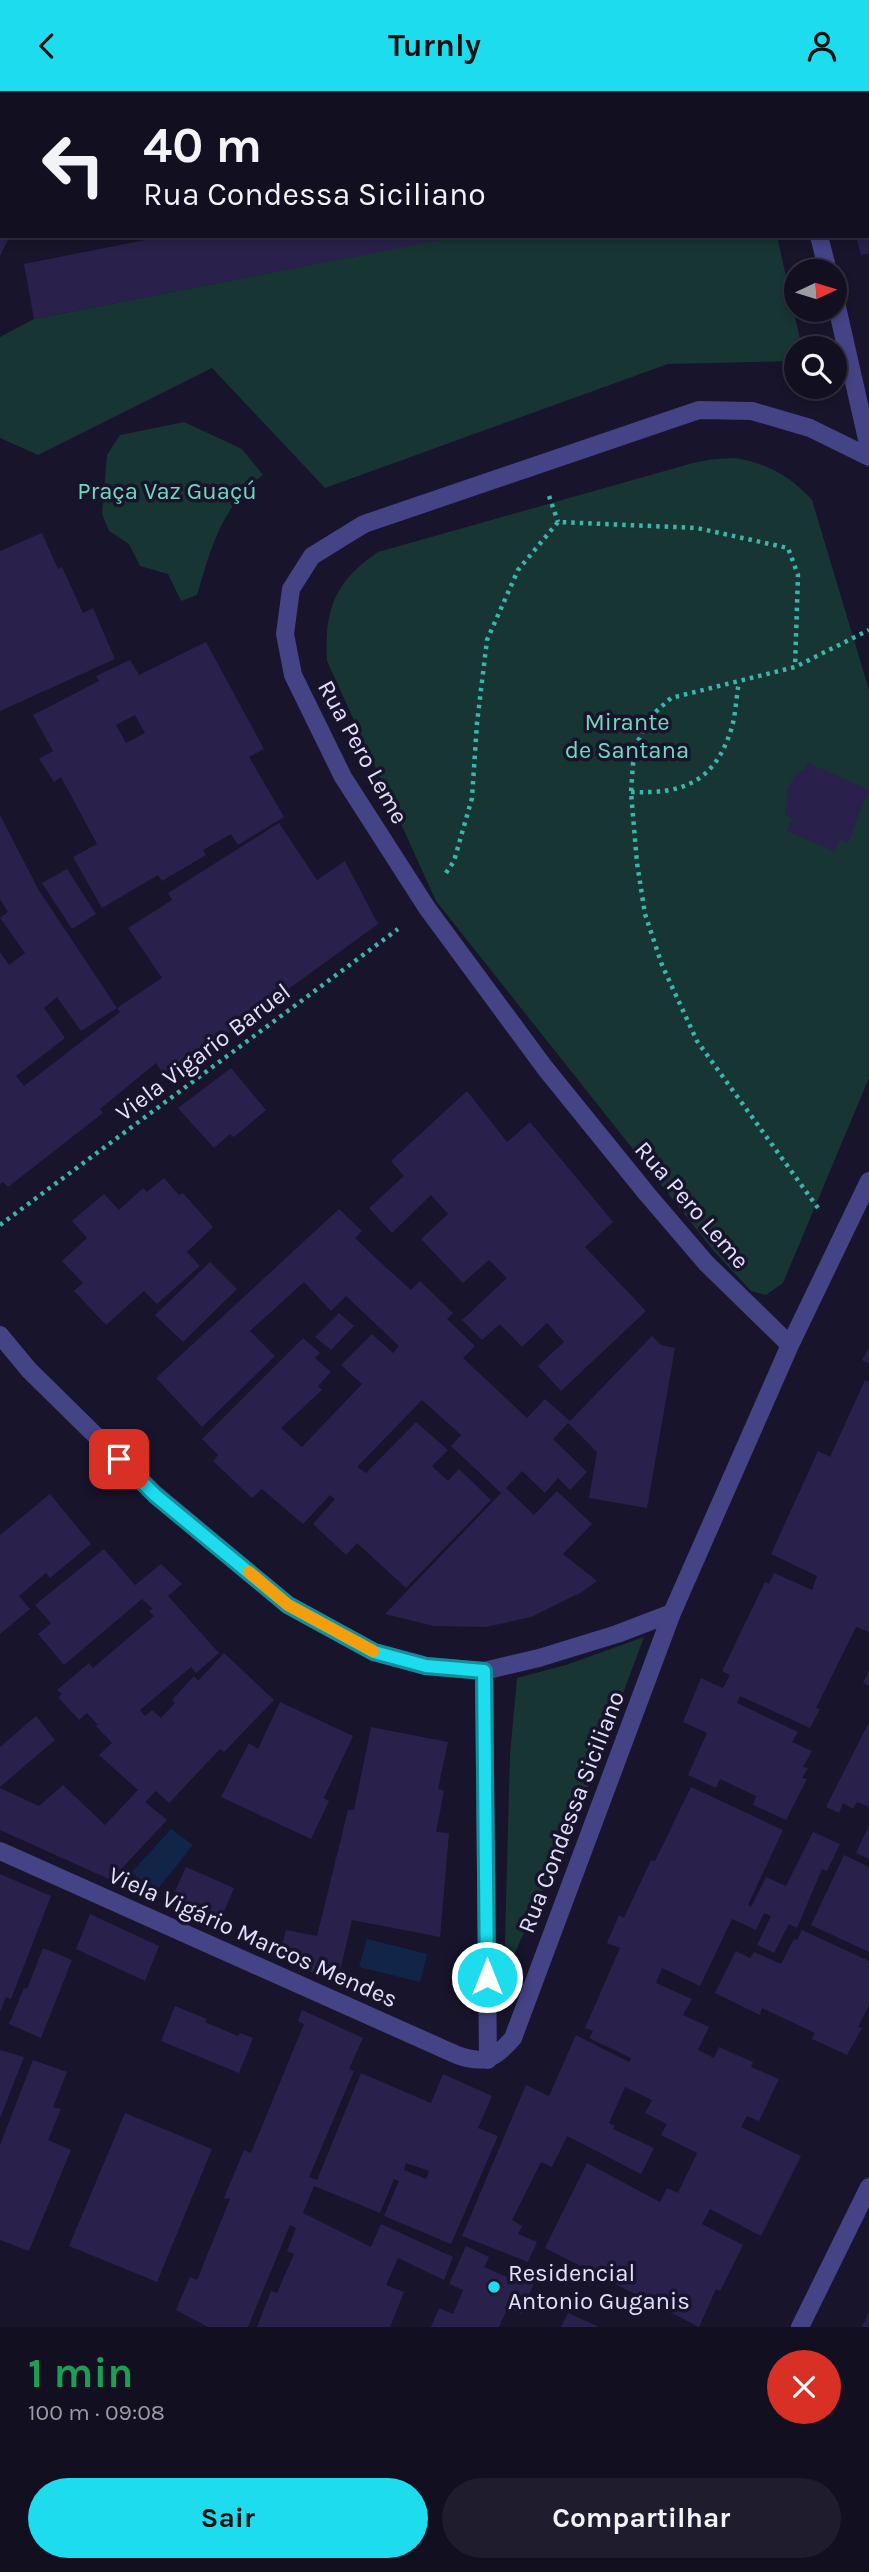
<!DOCTYPE html>
<html lang="pt">
<head>
<meta charset="utf-8">
<style>
	body { margin:0; font-family:Karla,sans-serif; background:#1f1d2d; color:#f1f3f6; height:100vh; display:flex; flex-direction:column; font-size:26px; white-space:nowrap }
	* { box-sizing:border-box; margin:0 }
	p { font-size:23px; color:#9c9ca5 }
	.icon { flex:none; width:38px; height:38px; fill:none; stroke:currentColor; stroke-width:2; stroke-linecap:round; stroke-linejoin:round }
	.map { position:relative; height:2236px; overflow:hidden }
	.side { display:flex; flex-direction:column; background:#120f20; flex:1 }
	.side>* { flex:none }
	.banner { position:absolute; left:0px; top:0px; width:870px; height:147px; box-shadow:0 4px 10px #0003,0 0 0 2px #312f3e; background:#120f20; color:#f1f3f6; overflow:hidden }
	.needle { width:46px; rotate:86deg }
	.fabs { position:absolute; left:784px; top:168px; display:grid; gap:14px }
	.fabs a { display:grid; place-items:center; width:63px; height:63px; border-radius:50%; background:#120f20; box-shadow:0 4px 10px #0003,0 0 0 2px #312f3e; font-size:35px }
	.pin { position:absolute; display:grid; place-items:center; width:60px; height:60px; color:#fff; margin:-30px; border-radius:14px; box-shadow:0 4px 10px #0006 }
	.me { position:absolute; width:77px; margin:-38px; rotate:0deg; stroke-linejoin:round; filter:drop-shadow(0 0 5px #0008) }
	.turn { display:flex; align-items:center; gap:24px; height:147px; padding:0 28px; font-size:32px }
	.turn .icon { width:91px; height:91px; stroke-width:2.5 }
	.turn b { display:block; font-size:49px; line-height:60px }
	.round { display:grid; place-items:center; flex:none; width:74px; height:74px; border-radius:37px; background:#1f1d2d }
	.overview { display:flex; align-items:center; justify-content:space-between; height:119px; padding:0 28px }
	h1 { font-size:42px; font-weight:700; line-height:52px; color:#1e9e55 }
	.primary-button { display:flex; gap:14px; margin-top:auto; padding:14px 28px }
	.primary-button a { flex:1; height:80px; border-radius:42px; background:#1cdcee; color:#111; font-size:28px; font-weight:700; line-height:80px; text-align:center }
	.primary-button a+a { background:#1f1d2d; color:#f1f3f6 }
	header { display:flex; justify-content:space-between; align-items:center; height:91px; padding:0 28px; background:#1cdcee; color:#111; font-size:32px; font-weight:700 }
	.map>svg:first-child { display:block }
	.green { fill:#173533 }
	.water { fill:#102548 }
	.building { fill:#29214b; fill-rule:evenodd }
	.lines { fill:none; stroke-linecap:round; stroke-linejoin:round }
	.path { stroke:#3bb6ad; stroke-width:4.5; stroke-dasharray:3.5 5; stroke-linecap:butt }
	.street { stroke:#444386; stroke-width:18 }
	.route-casing { stroke:#128f9b; stroke-width:18 }
	.route { stroke:#1cdcee; stroke-width:12 }
	.slow { stroke:#f59e0b; stroke-width:12 }
	.poi-dot { fill:#1cdcee; stroke:#18142b; stroke-width:2.5 }
	.labels { text-anchor:middle; stroke-width:7; stroke-linejoin:round; paint-order:stroke }
	.park-label { font-size:24px; fill:#70d9bd; stroke:#18142b }
	.street-label { font-size:24px; fill:#e3e0fd; stroke:#18142b }
	.poi-label { font-size:24px; fill:#e3e0fd; stroke:#18142b; text-anchor:start }
</style>
</head>
<body>
<header><svg class="icon" aria-label="back" viewBox="0 0 24 24"><path d="M15 5l-7 7 7 7"/></svg>Turnly<svg class="icon" aria-label="person" viewBox="0 0 24 24"><circle cx="12" cy="8" r="4"/><path d="M4 21q1-7 8-7t8 7"/></svg></header>
<div class="map">
<svg width="869" height="2236" viewBox="0 0 869 2236">
	<rect width="100%" height="100%" fill="#18142b"/>
	<path class="green" d="M 112,0 L 320,0 L 321,2 L 104,2 Z
		M 457,145 L 777,145 L 802,257 L 796,257 L 796,270 L 668,273 L 325,397 L 212,277 L 38,364 L 0,347 L 0,246 L 34,228 Z
		M 184,331 L 242,358 L 263,384 C 222,414 211,457 197,504 L 181,510 L 168,483 L 140,475 L 129,453 L 109,440 L 102,423 L 107,364 L 120,344 Z
		M 736,367 C 768,373 790,385 812,409 L 869,599 L 869,987 L 783,1192 L 766,1204 L 751,1200 L 713,1159 L 436,810 L 327,570 C 324,519 335,490 378,461 L 693,372 L 714,368 Z
		M 644,1546 L 590,1691 L 504,1887 L 510,1663 L 517,1587 L 566,1574 Z"/>
	<path class="water" d="M 171,1738 L 193,1754 L 157,1799 L 131,1782 Z
		M 367,1848 L 427,1863 L 420,1891 L 359,1876 Z"/>
	<path class="building" d="M 0,145 L 10,145 L 0,165 Z
		M 165,145 L 450,145 L 450,147 L 34,228 L 24,173 Z
		M 856,145 L 869,145 L 869,162 L 861,164 Z
		M 42,442 L 58,478 L 62,476 L 83,522 L 93,517 L 115,568 L 0,620 L 0,460 Z
		M 206,551 L 264,658 L 249,666 L 284,726 L 238,754 L 231,743 L 203,759 L 206,764 L 162,790 L 158,784 L 102,817 L 73,766 L 97,753 L 61,686 L 54,691 L 39,668 L 53,660 L 33,624 L 99,590 L 96,585 L 130,569 L 139,584 ZM 135,624 L 145,642 L 126,652 L 116,634 Z
		M 808,672 L 869,699 L 848,752 L 840,749 L 834,760 L 787,740 L 792,728 L 785,724 L 788,697 L 794,686 L 805,677 Z
		M 0,724 L 38,798 L 117,917 L 81,940 L 57,906 L 44,917 L 65,947 L 16,985 L 24,995 L 120,921 L 117,917 L 162,887 L 128,837 L 172,809 L 168,802 L 279,732 L 317,789 L 345,770 L 378,833 L 166,987 L 156,972 L 100,1018 L 103,1022 L 8,1096 L 3,1091 L 0,1093 L 0,861 L 9,874 L 25,862 L 0,827 L 8,821 L 0,808 Z
		M 67,778 L 96,823 L 72,838 L 42,792 Z
		M 231,977 L 266,1019 L 234,1046 L 230,1043 L 214,1057 L 178,1017 Z
		M 467,1000 L 507,1051 L 530,1031 L 585,1097 L 613,1131 L 585,1156 L 646,1220 L 561,1300 L 538,1275 L 564,1251 L 547,1232 L 522,1256 L 500,1233 L 482,1249 L 462,1229 L 507,1187 L 489,1169 L 463,1192 L 421,1148 L 448,1123 L 431,1104 L 392,1142 L 369,1117 L 404,1085 L 391,1070 Z
		M 164,1087 L 179,1104 L 183,1102 L 213,1136 L 187,1161 L 200,1175 L 157,1213 L 144,1200 L 106,1234 L 74,1200 L 83,1192 L 62,1170 L 87,1147 L 72,1130 L 104,1103 L 119,1119 L 143,1097 L 147,1101 Z
		M 339,1118 L 362,1140 L 355,1147 L 379,1170 L 411,1199 L 420,1190 L 453,1222 L 447,1228 L 475,1255 L 463,1267 L 527,1327 L 545,1308 L 570,1330 L 652,1245 L 661,1254 L 675,1257 L 647,1417 L 589,1407 L 597,1361 L 568,1332 L 553,1348 L 587,1381 L 570,1399 L 558,1387 L 545,1402 L 522,1380 L 506,1397 L 534,1424 L 557,1400 L 592,1433 L 563,1463 L 597,1490 L 582,1501 L 531,1526 L 486,1536 L 434,1535 L 385,1523 L 501,1402 L 451,1355 L 461,1344 L 422,1309 L 357,1376 L 366,1382 L 416,1331 L 448,1359 L 432,1375 L 448,1390 L 459,1378 L 491,1409 L 406,1497 L 357,1452 L 346,1464 L 313,1433 L 335,1408 L 330,1404 L 303,1433 L 262,1398 L 252,1407 L 213,1370 L 218,1364 L 202,1348 L 303,1247 L 320,1262 L 315,1267 L 331,1281 L 318,1295 L 322,1299 L 281,1337 L 302,1356 L 362,1293 L 341,1274 L 372,1243 L 393,1262 L 399,1255 L 346,1205 L 331,1220 L 304,1191 L 250,1240 L 275,1265 L 202,1336 L 156,1287 Z
		M 210,1171 L 237,1198 L 183,1251 L 155,1224 Z
		M 339,1222 L 354,1235 L 331,1259 L 315,1246 Z
		M 869,1256 L 869,1273 L 862,1269 Z
		M 865,1289 L 869,1291 L 869,1541 L 856,1536 L 816,1617 L 820,1618 L 810,1637 L 740,1605 L 737,1612 L 798,1641 L 792,1651 L 812,1660 L 803,1676 L 808,1677 L 802,1687 L 807,1688 L 786,1729 L 753,1714 L 756,1705 L 720,1688 L 716,1697 L 688,1684 L 707,1642 L 683,1631 L 701,1587 L 723,1597 L 730,1584 L 722,1580 L 765,1491 L 769,1493 L 774,1482 L 812,1499 L 817,1485 L 771,1463 L 818,1360 L 830,1366 Z
		M 50,1403 L 91,1453 L 50,1487 L 46,1482 L 19,1505 L 30,1518 L 0,1543 L 0,1444 Z
		M 104,1458 L 135,1494 L 161,1473 L 182,1493 L 168,1505 L 219,1562 L 196,1582 L 191,1576 L 140,1619 L 145,1625 L 152,1619 L 161,1627 L 175,1612 L 172,1609 L 194,1585 L 198,1590 L 224,1562 L 274,1609 L 224,1661 L 220,1658 L 169,1712 L 156,1700 L 145,1711 L 167,1729 L 111,1789 L 0,1739 L 0,1697 L 39,1715 L 63,1694 L 105,1734 L 138,1699 L 99,1664 L 112,1652 L 96,1635 L 98,1634 L 87,1622 L 79,1629 L 58,1606 L 62,1603 L 57,1599 L 89,1572 L 93,1577 L 154,1525 L 149,1520 L 153,1518 L 142,1508 L 64,1574 L 38,1543 L 51,1532 L 35,1514 Z
		M 869,1579 L 869,1595 L 863,1592 Z
		M 280,1611 L 353,1645 L 324,1707 L 329,1710 L 311,1748 L 221,1706 L 249,1652 L 258,1658 Z
		M 36,1625 L 55,1649 L 0,1696 L 0,1656 Z
		M 869,1631 L 869,1716 L 857,1711 L 853,1718 L 843,1712 L 839,1722 L 826,1716 Z
		M 371,1636 L 448,1651 L 438,1698 L 444,1700 L 436,1741 L 449,1742 L 440,1846 L 352,1829 L 337,1893 L 279,1866 L 286,1839 L 317,1845 L 348,1719 L 354,1719 Z
		M 691,1696 L 783,1739 L 748,1814 L 751,1816 L 766,1786 L 786,1795 L 813,1741 L 840,1753 L 827,1780 L 822,1778 L 797,1837 L 789,1833 L 774,1862 L 757,1854 L 771,1825 L 764,1822 L 756,1839 L 732,1828 L 700,1895 L 662,1877 L 656,1892 L 692,1908 L 683,1924 L 709,1936 L 698,1959 L 714,1967 L 719,1956 L 753,1971 L 751,1976 L 779,1988 L 759,2030 L 747,2025 L 741,2036 L 801,2065 L 761,2145 L 710,2118 L 702,2133 L 743,2154 L 720,2200 L 716,2198 L 699,2236 L 545,2157 L 587,2072 L 660,2111 L 667,2097 L 678,2102 L 697,2062 L 661,2044 L 667,2033 L 645,2022 L 652,2009 L 625,1996 L 609,2032 L 615,2035 L 613,2038 L 654,2057 L 641,2083 L 567,2045 L 552,2076 L 541,2071 L 512,2129 L 522,2135 L 518,2143 L 537,2151 L 528,2171 L 462,2145 L 526,1994 L 549,2005 L 576,1944 L 629,1971 L 631,1967 L 589,1947 L 593,1940 L 585,1937 L 620,1857 L 607,1852 L 619,1824 L 624,1827 L 651,1769 L 655,1770 Z
		M 869,1734 L 869,1768 L 856,1762 Z
		M 844,1764 L 869,1776 L 869,1861 L 811,1834 Z
		M 186,1776 L 234,1797 L 217,1837 L 168,1815 Z
		M 0,1783 L 51,1805 L 11,1908 L 6,1906 L 0,1921 Z
		M 90,1823 L 159,1855 L 145,1890 L 76,1858 Z
		M 802,1839 L 869,1870 L 869,1914 L 858,1936 L 862,1937 L 847,1964 L 812,1948 L 815,1942 L 762,1917 L 760,1924 L 715,1902 L 736,1860 L 750,1867 L 754,1861 L 781,1873 L 794,1848 L 797,1849 Z
		M 43,1857 L 72,1869 L 41,1947 L 9,1933 L 24,1897 L 27,1898 Z
		M 175,1915 L 207,1928 L 205,1931 L 238,1945 L 240,1942 L 253,1947 L 239,1982 L 161,1950 Z
		M 302,1919 L 363,1947 L 349,1978 L 354,1980 L 309,2086 L 317,2089 L 361,1982 L 431,2012 L 443,1983 L 492,2005 L 478,2037 L 498,2045 L 451,2153 L 384,2125 L 399,2090 L 394,2088 L 380,2122 L 314,2095 L 303,2122 L 371,2156 L 381,2133 L 453,2166 L 444,2189 L 398,2167 L 386,2194 L 404,2201 L 390,2236 L 257,2236 L 271,2200 L 277,2202 L 294,2163 L 287,2160 L 296,2137 L 290,2134 L 248,2236 L 208,2236 L 176,2219 L 190,2186 L 197,2189 L 230,2108 L 224,2107 L 244,2059 L 251,2062 L 304,1933 L 298,1930 ZM 406,2072 L 429,2080 L 426,2088 L 404,2079 Z
		M 0,1959 L 24,1966 L 0,2027 Z
		M 33,1969 L 67,1981 L 53,2016 L 61,2018 L 48,2049 L 71,2059 L 29,2160 L 0,2149 L 0,2054 Z
		M 125,2022 L 212,2058 L 157,2191 L 69,2155 Z
		M 466,2155 L 489,2166 L 484,2176 L 507,2186 L 512,2174 L 537,2184 L 522,2223 L 508,2216 L 499,2236 L 431,2236 L 439,2217 L 453,2223 L 463,2199 L 449,2193 Z
		M 869,2220 L 869,2236 L 862,2236 Z
		M 568,2222 L 599,2236 L 561,2236 Z"/>
	<g class="lines">
		<path class="path" d="M 549,405 L 558,431
			M 631,701 C 682,703 714,692 731,639 C 736,624 736,606 739,591
			M 446,782 L 454,770 L 472,707 L 477,632 L 487,549 L 518,479 L 558,431 L 697,437 L 788,457 L 798,484 L 795,576
			M 818,1117 L 697,950 L 662,874 L 645,823 L 637,772 L 631,701 L 633,673 L 638,650 L 651,625 L 671,607 L 795,576 L 869,539
			M 0,1134 L 398,838"/>
		<path class="street" d="M 783,0 L 783,2
			M 819,145 L 828,180
			M 835,207 L 869,357
			M 0,1244 L 29,1279 L 155,1403 L 288,1514 L 374,1561 L 426,1575 L 484,1580 L 539,1567 L 617,1543 L 672,1522
			M 790,1254 L 706,1172 L 647,1103 L 545,977 L 427,817 L 343,686 L 293,584 L 285,543 L 291,498 L 312,465 L 364,433 L 699,319 L 752,320 L 810,337 L 869,366
			M 484,1580 L 488,1969
			M 0,1760 L 457,1964 C 484,1974 495,1968 513,1947 L 672,1522 L 790,1254 L 869,1090
			M 800,2236 L 869,2096"/>
	</g>
	<g class="lines">
		<defs>
			<path id="route" d="M 119,1368 L 155,1404 L 288,1514 L 374,1561 L 426,1575 L 484,1580 L 487,1886"/>
		</defs>
		<use href="#route" class="route-casing"/>
		<use href="#route" class="route"/>
		<path class="slow" d="M 249,1481 L 288,1514 L 373,1560"/>
	</g>
	<circle class="poi-dot" cx="494" cy="2196" r="7"/>
	<g class="labels">
		<g class="park-label">
			<text x="167" y="408">Praça Vaz Guaçú</text>
			<text x="627" y="639">Mirante<tspan x="627" dy="28">de Santana</tspan></text>
		</g>
		<g class="street-label">
			<text transform="translate(363 661) rotate(61)" y="8">Rua Pero Leme</text>
			<text transform="translate(203 961) rotate(-37)" y="8">Viela Vigario Baruel</text>
			<text transform="translate(692 1114) rotate(49)" y="8">Rua Pero Leme</text>
			<text transform="translate(571 1721) rotate(-69)" y="8">Rua Condessa Siciliano</text>
			<text transform="translate(253 1846) rotate(24)" y="8">Viela Vigário Marcos Mendes</text>
		</g>
		<g class="poi-label">
			<text x="508" y="2190">Residencial<tspan x="508" dy="28">Antonio Guganis</tspan></text>
		</g>
	</g>
</svg>
<div class="fabs">
<a><svg class="needle" viewBox="-14 -14 28 28"><path d="M0-13l5 13h-10z" fill="#e53935"/><path d="M0 13l5-13h-10z" fill="#9c9ca5"/></svg></a>
<a><svg class="icon" aria-label="search" viewBox="0 0 24 24"><circle cx="10" cy="10" r="6"/><path d="M15 15l6 6"/></svg></a>
</div>
<div class="pin" style="left:119px;top:1368px;background:#d93025"><svg class="icon" aria-label="arrive" viewBox="0 0 24 24"><path d="M6 21V4h12l-3 4 3 4H6"/></svg></div>
<svg class="me" style="left:487px;top:1886px" viewBox="-20 -20 40 40"><circle r="17" fill="#1cdcee" stroke="#fff" stroke-width="3"/><path d="M0-11L8 9 0 5-8 9z" fill="#fff"/></svg>
<div class="banner">
<div class="turn"><svg class="icon" aria-label="left" viewBox="0 0 24 24"><path d="M17 20v-9H6M10 6l-5 5 5 5"/></svg><div><b>40 m</b>Rua Condessa Siciliano</div></div>
</div>
</div>
<section class="side">
<div class="overview"><div><h1>1 min</h1><p>100 m · 09:08</p></div><a class="round" style="background:#d93025;color:#fff"><svg class="icon" aria-label="close" viewBox="0 0 24 24"><path d="M6 6l12 12M18 6L6 18"/></svg></a></div>
<div class="primary-button"><a>Sair</a><a>Compartilhar</a></div>
</section>
</body>
</html>
